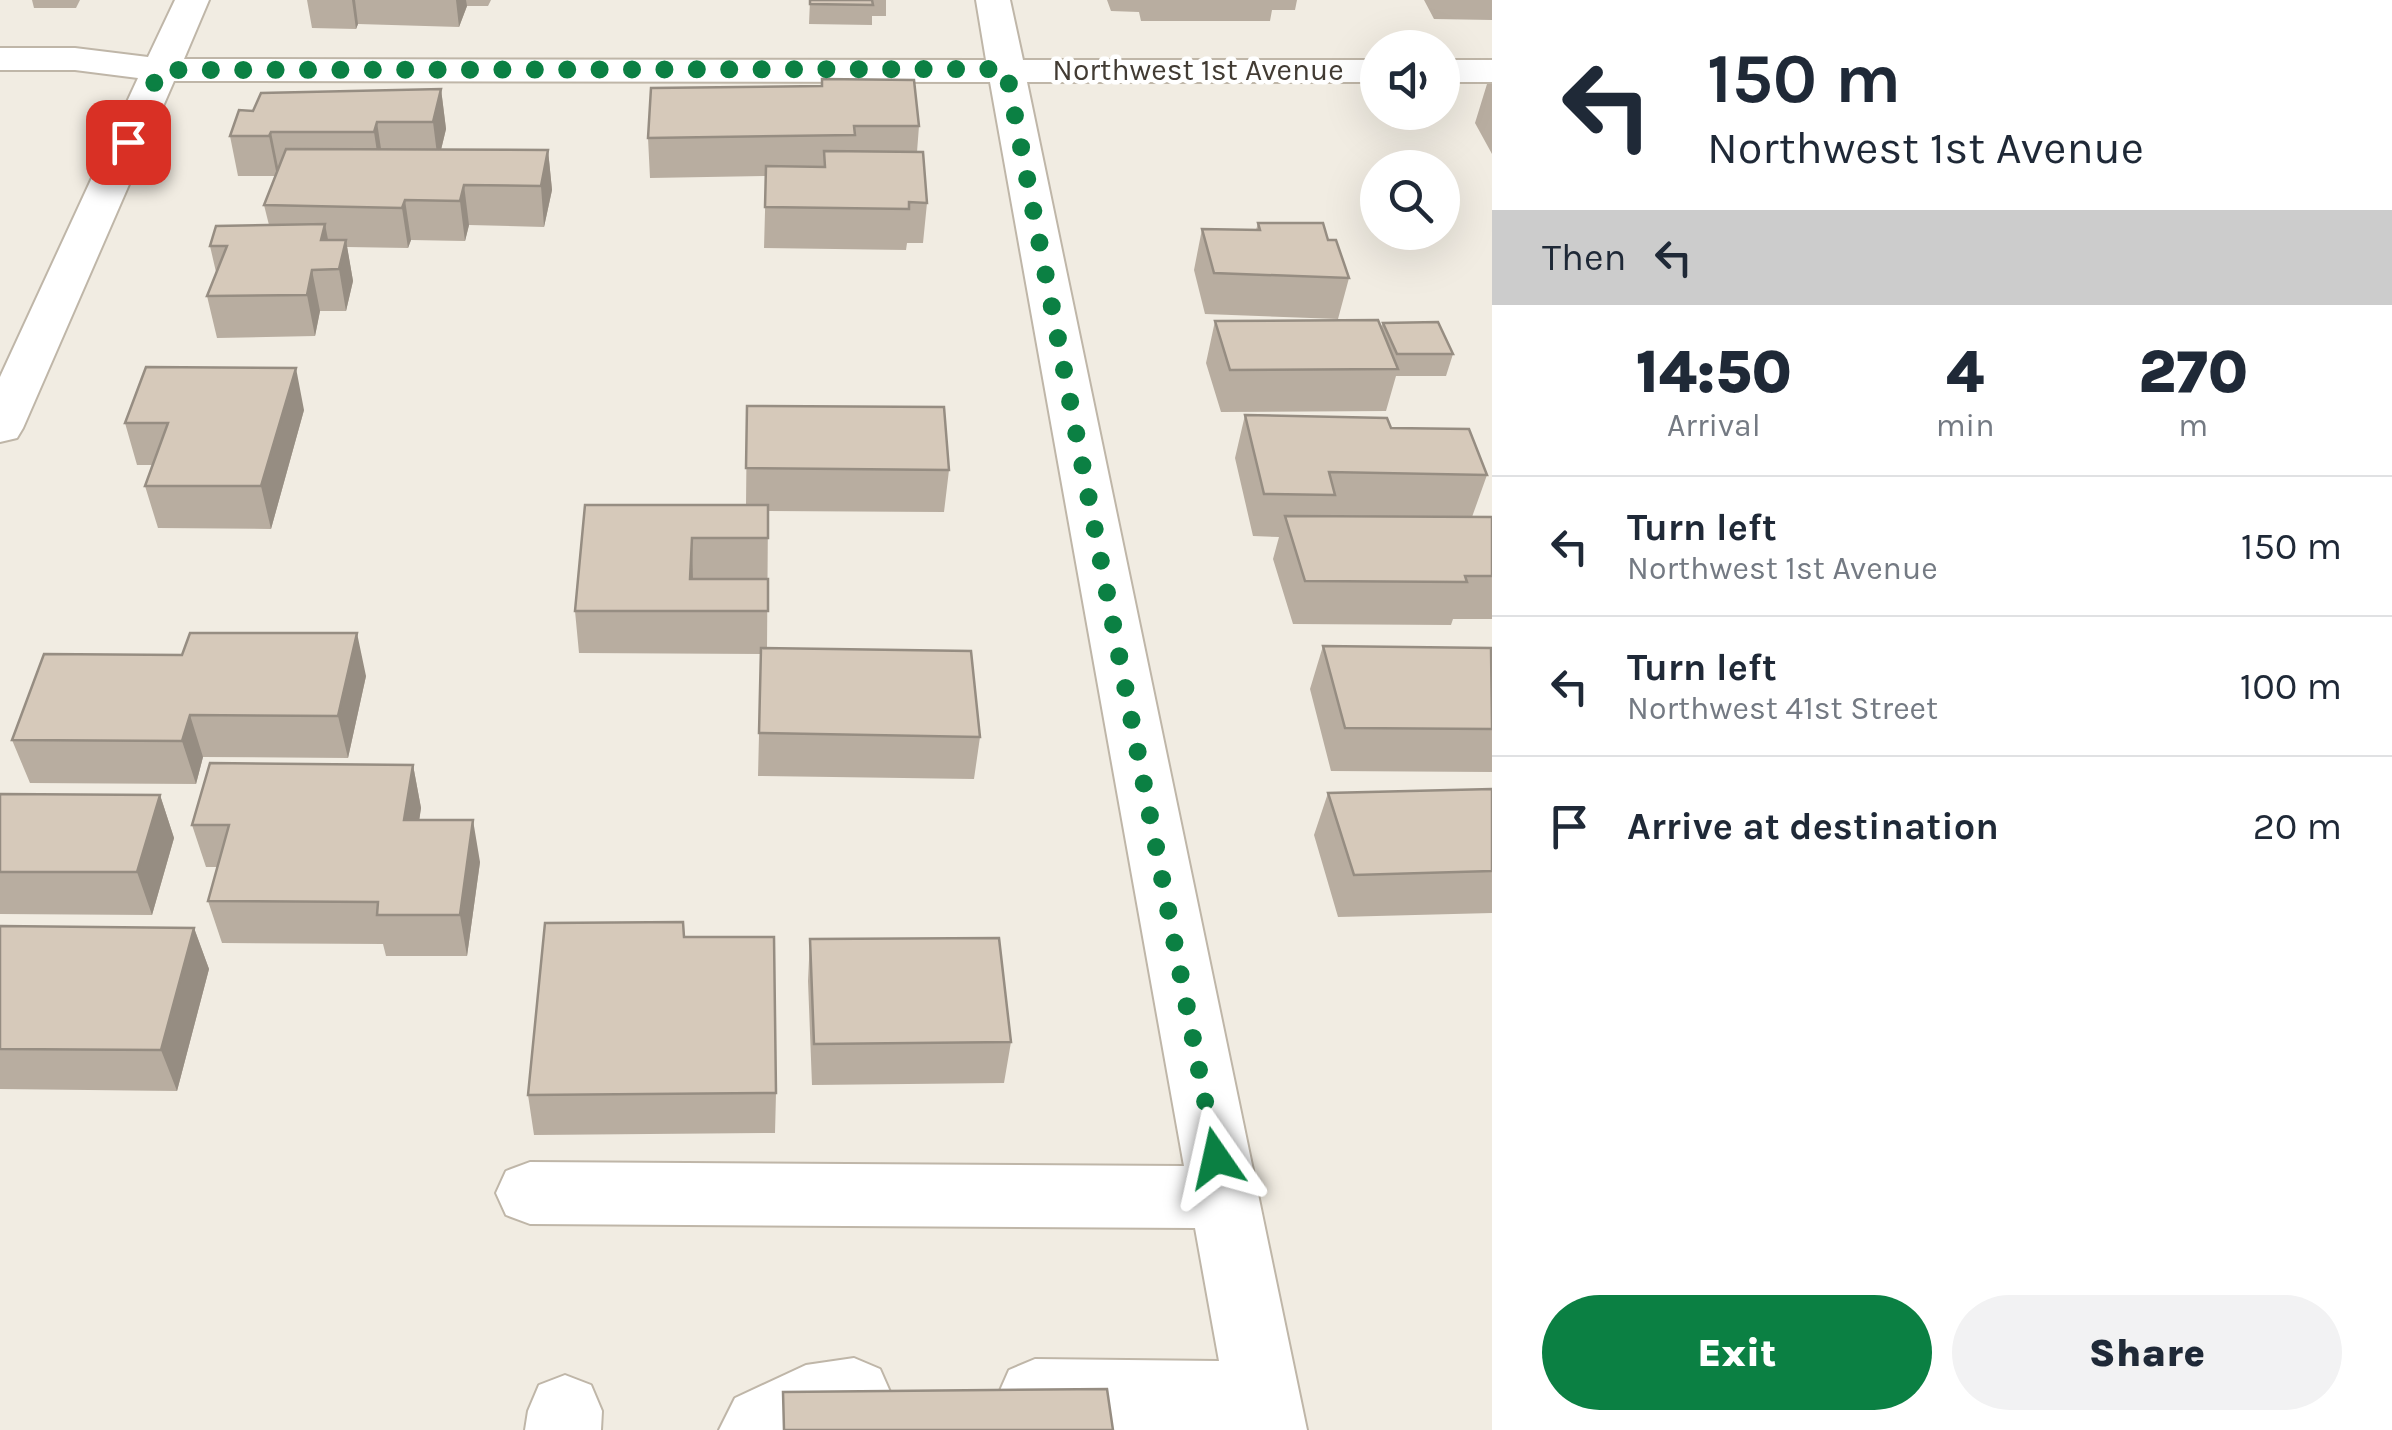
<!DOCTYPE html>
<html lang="en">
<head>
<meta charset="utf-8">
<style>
	body { margin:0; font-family:Karla,sans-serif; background:#f2f2f3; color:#1f2937; height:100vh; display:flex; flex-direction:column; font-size:38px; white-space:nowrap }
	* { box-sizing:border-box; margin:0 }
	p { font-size:32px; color:#747a83 }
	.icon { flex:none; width:55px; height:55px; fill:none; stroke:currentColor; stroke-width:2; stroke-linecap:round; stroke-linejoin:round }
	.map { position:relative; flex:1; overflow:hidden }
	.sheet { display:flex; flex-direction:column; background:#fff; width:900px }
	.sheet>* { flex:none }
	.banner { background:#fff; color:#1f2937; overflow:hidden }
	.buttons { position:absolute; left:1360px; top:30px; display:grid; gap:20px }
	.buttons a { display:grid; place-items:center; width:100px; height:100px; border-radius:50%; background:#fff; box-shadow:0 10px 40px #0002; font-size:50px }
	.pin { position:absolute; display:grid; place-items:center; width:85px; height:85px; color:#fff; margin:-42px; border-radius:20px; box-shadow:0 5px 15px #0006 }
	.me { position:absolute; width:110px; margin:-55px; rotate:349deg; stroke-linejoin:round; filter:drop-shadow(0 0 8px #0008) }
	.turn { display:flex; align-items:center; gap:35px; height:210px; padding:0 50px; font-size:45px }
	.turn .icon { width:130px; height:130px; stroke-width:2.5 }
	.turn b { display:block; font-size:70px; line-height:85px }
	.then { display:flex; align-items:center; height:95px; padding:0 50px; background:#0003; gap:20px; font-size:38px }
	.eta { display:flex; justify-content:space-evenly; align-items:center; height:170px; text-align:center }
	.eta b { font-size:60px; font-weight:800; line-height:70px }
	.button { display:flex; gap:20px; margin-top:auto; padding:20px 50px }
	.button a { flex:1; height:115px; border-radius:60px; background:#0b8043; color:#fff; font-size:40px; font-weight:800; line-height:115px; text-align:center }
	.button a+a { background:#f2f2f3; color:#1f2937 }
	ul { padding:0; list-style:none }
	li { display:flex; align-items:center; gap:30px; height:140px; padding:0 50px; border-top:2px solid #e0e1e3 }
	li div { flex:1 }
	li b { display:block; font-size:38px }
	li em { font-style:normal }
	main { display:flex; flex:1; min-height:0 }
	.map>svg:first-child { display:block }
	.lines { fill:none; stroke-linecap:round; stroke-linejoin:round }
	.minor-casing { stroke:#bfb6a8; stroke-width:4 }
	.minor { fill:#fff; fill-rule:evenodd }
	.wall { fill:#b8ada0; fill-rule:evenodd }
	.shaded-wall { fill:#968d82 }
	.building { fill:#d6c9ba; stroke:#968d82; stroke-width:2.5 }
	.route { stroke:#0b8043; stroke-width:18; stroke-dasharray:0 32.4 }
	.labels { text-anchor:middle; stroke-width:9; stroke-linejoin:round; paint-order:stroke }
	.far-street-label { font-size:30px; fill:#423b33; stroke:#fff }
</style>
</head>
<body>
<main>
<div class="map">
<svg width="1492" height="1430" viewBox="0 0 1492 1430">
	<rect width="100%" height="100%" fill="#f1ece2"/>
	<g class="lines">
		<defs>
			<path id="minor" d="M 175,0 L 209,0 L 184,59 L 986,60 L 976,0 L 1010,0 L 1023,60 L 1378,60 L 1378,82 L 1027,82 L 1307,1430 L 1033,1430 L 1009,1420 L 998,1395 L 1009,1370 L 1035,1359 L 1219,1361 L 1195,1228 L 530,1224 L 506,1215 L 496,1193 L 506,1171 L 530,1162 L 1184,1166 L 990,82 L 174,81 L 23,428 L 17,438 L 0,442 L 0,377 L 138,78 L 75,70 L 0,70 L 0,48 L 75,48 L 148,57 Z
				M 1442,60 L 1492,60 L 1492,82 L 1442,82 Z
				M 854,1358 L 880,1369 L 891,1394 L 880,1419 L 853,1430 L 719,1430 L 735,1398 L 806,1365 Z
				M 565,1375 L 591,1385 L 602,1411 L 601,1430 L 525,1430 L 528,1411 L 539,1385 Z"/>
		</defs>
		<use href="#minor" class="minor-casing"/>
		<use href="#minor" class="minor"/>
	</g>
	<path class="wall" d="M 32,0 L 80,0 L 76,8 L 34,8 Z
		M 307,0 L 491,0 L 488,6 L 467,6 L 459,27 L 358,24 L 356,29 L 312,28 Z
		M 810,0 L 886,0 L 886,16 L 872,16 L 872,25 L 809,24 Z
		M 1107,0 L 1297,0 L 1295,10 L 1272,10 L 1270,21 L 1141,21 L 1139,12 L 1111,11 Z
		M 1424,0 L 1492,0 L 1492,20 L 1434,19 Z
		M 1487,84 L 1492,84 L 1492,154 L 1475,123 Z
		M 651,88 L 919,126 L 917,152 L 927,203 L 923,243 L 907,243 L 906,250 L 764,248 L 766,176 L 650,178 L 648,138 Z
		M 441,89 L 446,129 L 441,150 L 548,150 L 552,190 L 544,227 L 469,225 L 465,241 L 411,240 L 408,248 L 347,247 L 353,281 L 346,311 L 320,311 L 315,336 L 217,338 L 207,296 L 216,272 L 210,246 L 269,225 L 264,205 L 275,176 L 238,176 L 230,136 L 253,111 Z
		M 1258,223 L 1328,240 L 1349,278 L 1338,319 L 1205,314 L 1194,270 L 1202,229 L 1256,230 Z
		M 1215,321 L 1381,327 L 1383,323 L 1453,354 L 1446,376 L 1396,376 L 1386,411 L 1221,412 L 1206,363 Z
		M 747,406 L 949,470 L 944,512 L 768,511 L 767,648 L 980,737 L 974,779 L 758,776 L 761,654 L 579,653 L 575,611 L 585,505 L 746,505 Z
		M 304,410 L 271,529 L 158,528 L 145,486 L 153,465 L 137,465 L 125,423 Z
		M 1245,415 L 1391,428 L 1487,475 L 1472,517 L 1492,517 L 1492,619 L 1453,619 L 1451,625 L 1293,624 L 1273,559 L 1279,537 L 1253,536 L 1235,458 ZM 1329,515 L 1419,517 L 1329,516 Z
		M 1323,646 L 1492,650 L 1492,772 L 1331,771 L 1310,689 Z
		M 366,676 L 348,758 L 203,757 L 196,784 L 30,783 L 12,740 Z
		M 413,765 L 421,808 L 419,820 L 480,862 L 467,956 L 386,956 L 383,944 L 222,943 L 208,901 L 218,867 L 206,867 L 192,825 Z
		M 1492,789 L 1492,913 L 1338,917 L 1314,835 L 1328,793 Z
		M 0,794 L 160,795 L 174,838 L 152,915 L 0,914 Z
		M 0,926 L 194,928 L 209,969 L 177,1091 L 0,1089 Z
		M 684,937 L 776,1093 L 775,1133 L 534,1135 L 528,1095 Z
		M 810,939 L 1011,1042 L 1004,1083 L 812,1085 L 808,981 Z"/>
	<path class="shaded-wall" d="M 352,0 L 355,0 L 358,24 L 356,29 Z
		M 456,0 L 466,0 L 467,6 L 459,27 Z
		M 441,89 L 446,129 L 438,162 L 433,122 Z
		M 377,122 L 383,162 L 380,172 L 374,132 Z
		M 271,132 L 279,172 L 277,176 L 269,136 Z
		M 548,150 L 552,190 L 544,227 L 541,186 Z
		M 464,185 L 469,225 L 465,241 L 460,201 Z
		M 405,200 L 411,240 L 408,248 L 402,208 Z
		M 325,224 L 333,265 L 321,240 Z
		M 346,240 L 353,281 L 346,311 L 339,269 Z
		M 312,270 L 320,311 L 315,336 L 307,295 Z
		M 296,368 L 304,410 L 271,529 L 261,486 Z
		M 692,538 L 693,580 L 690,579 Z
		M 357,633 L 366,676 L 348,758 L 338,716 Z
		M 190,715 L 203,757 L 196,784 L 182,741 Z
		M 413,765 L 421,808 L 413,863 L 404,820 Z
		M 160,795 L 174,838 L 152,915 L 137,872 Z
		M 473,820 L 480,862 L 467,956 L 460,915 Z
		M 194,928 L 209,969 L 177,1091 L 161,1050 Z"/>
	<path class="building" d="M 810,0 L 872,0 L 873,5 L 810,4 Z
		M 822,79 L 914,80 L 919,126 L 854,126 L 855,135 L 648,138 L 651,88 L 822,86 Z
		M 441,89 L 433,122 L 377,122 L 374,132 L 271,132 L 269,136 L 230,136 L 239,110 L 253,111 L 261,93 Z
		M 286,149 L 548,150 L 541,186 L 464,185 L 460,201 L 405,200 L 402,208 L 264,205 Z
		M 824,151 L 923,152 L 927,203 L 909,202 L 909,209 L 765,207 L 766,166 L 825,167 Z
		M 1258,223 L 1323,223 L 1328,240 L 1336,240 L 1349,278 L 1214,273 L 1202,229 L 1260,230 Z
		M 325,224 L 321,240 L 346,240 L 339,269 L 312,270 L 307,295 L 207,296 L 227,246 L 210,246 L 216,226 Z
		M 1378,320 L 1398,369 L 1230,370 L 1215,321 Z
		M 1438,322 L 1453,354 L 1397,354 L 1383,323 Z
		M 146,367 L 296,368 L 261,486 L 145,486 L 168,423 L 125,423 Z
		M 747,406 L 944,407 L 949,470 L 746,468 Z
		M 1245,415 L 1387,418 L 1391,428 L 1469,429 L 1487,475 L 1329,472 L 1335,495 L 1264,494 Z
		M 585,505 L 768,505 L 768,538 L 692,538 L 690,579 L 768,579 L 768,611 L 575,611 Z
		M 1285,516 L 1492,517 L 1492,576 L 1465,576 L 1467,582 L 1305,581 Z
		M 190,633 L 357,633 L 338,716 L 190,715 L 182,741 L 12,740 L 44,654 L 182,655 Z
		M 1323,646 L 1491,648 L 1492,729 L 1345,728 Z
		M 761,648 L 971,651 L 980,737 L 759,733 Z
		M 210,763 L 413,765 L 404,820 L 473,820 L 460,915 L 377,915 L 378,902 L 208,901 L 229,825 L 192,825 Z
		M 1492,789 L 1492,871 L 1354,875 L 1328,793 Z
		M 0,794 L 160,795 L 137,872 L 0,872 Z
		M 683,922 L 684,937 L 774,937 L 776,1093 L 528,1095 L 545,923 Z
		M 0,926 L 194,928 L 161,1050 L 0,1049 Z
		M 999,938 L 1011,1042 L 814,1044 L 810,939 Z
		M 1107,1389 L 1113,1430 L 784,1430 L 783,1392 Z"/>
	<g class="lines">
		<path class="route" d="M 128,142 L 160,70 L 1006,69 L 1216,1158"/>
	</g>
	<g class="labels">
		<g class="far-street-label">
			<text x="1198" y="80">Northwest 1st Avenue</text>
		</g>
	</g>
</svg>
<div class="buttons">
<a><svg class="icon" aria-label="sound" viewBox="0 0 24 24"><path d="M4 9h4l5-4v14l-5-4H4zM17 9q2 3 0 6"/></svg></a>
<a><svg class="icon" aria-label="search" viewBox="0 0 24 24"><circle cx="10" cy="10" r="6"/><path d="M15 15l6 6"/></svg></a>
</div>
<div class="pin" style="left:128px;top:142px;background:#d93025"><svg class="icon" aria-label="arrive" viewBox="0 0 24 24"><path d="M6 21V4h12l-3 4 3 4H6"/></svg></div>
<svg class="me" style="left:1216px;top:1158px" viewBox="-20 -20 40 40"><path d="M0-17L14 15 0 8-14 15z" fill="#0b8043" stroke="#fff" stroke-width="4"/></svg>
</div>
<section class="sheet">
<div class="banner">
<div class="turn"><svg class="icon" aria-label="left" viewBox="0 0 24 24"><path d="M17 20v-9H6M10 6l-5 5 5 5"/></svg><div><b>150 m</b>Northwest 1st Avenue</div></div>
<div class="then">Then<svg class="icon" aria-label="left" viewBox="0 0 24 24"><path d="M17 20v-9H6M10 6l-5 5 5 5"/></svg></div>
</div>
<div class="eta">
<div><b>14:50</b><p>Arrival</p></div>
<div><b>4</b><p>min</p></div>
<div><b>270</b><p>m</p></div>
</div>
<ul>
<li><svg class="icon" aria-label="left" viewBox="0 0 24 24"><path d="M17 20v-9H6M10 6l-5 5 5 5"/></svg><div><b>Turn left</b><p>Northwest 1st Avenue</p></div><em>150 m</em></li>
<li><svg class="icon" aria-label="left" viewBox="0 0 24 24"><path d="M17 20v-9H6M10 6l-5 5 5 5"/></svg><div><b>Turn left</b><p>Northwest 41st Street</p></div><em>100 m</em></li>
<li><svg class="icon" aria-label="arrive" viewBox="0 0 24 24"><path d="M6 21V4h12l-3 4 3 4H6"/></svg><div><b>Arrive at destination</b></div><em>20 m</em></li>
</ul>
<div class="button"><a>Exit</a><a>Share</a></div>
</section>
</main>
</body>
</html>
